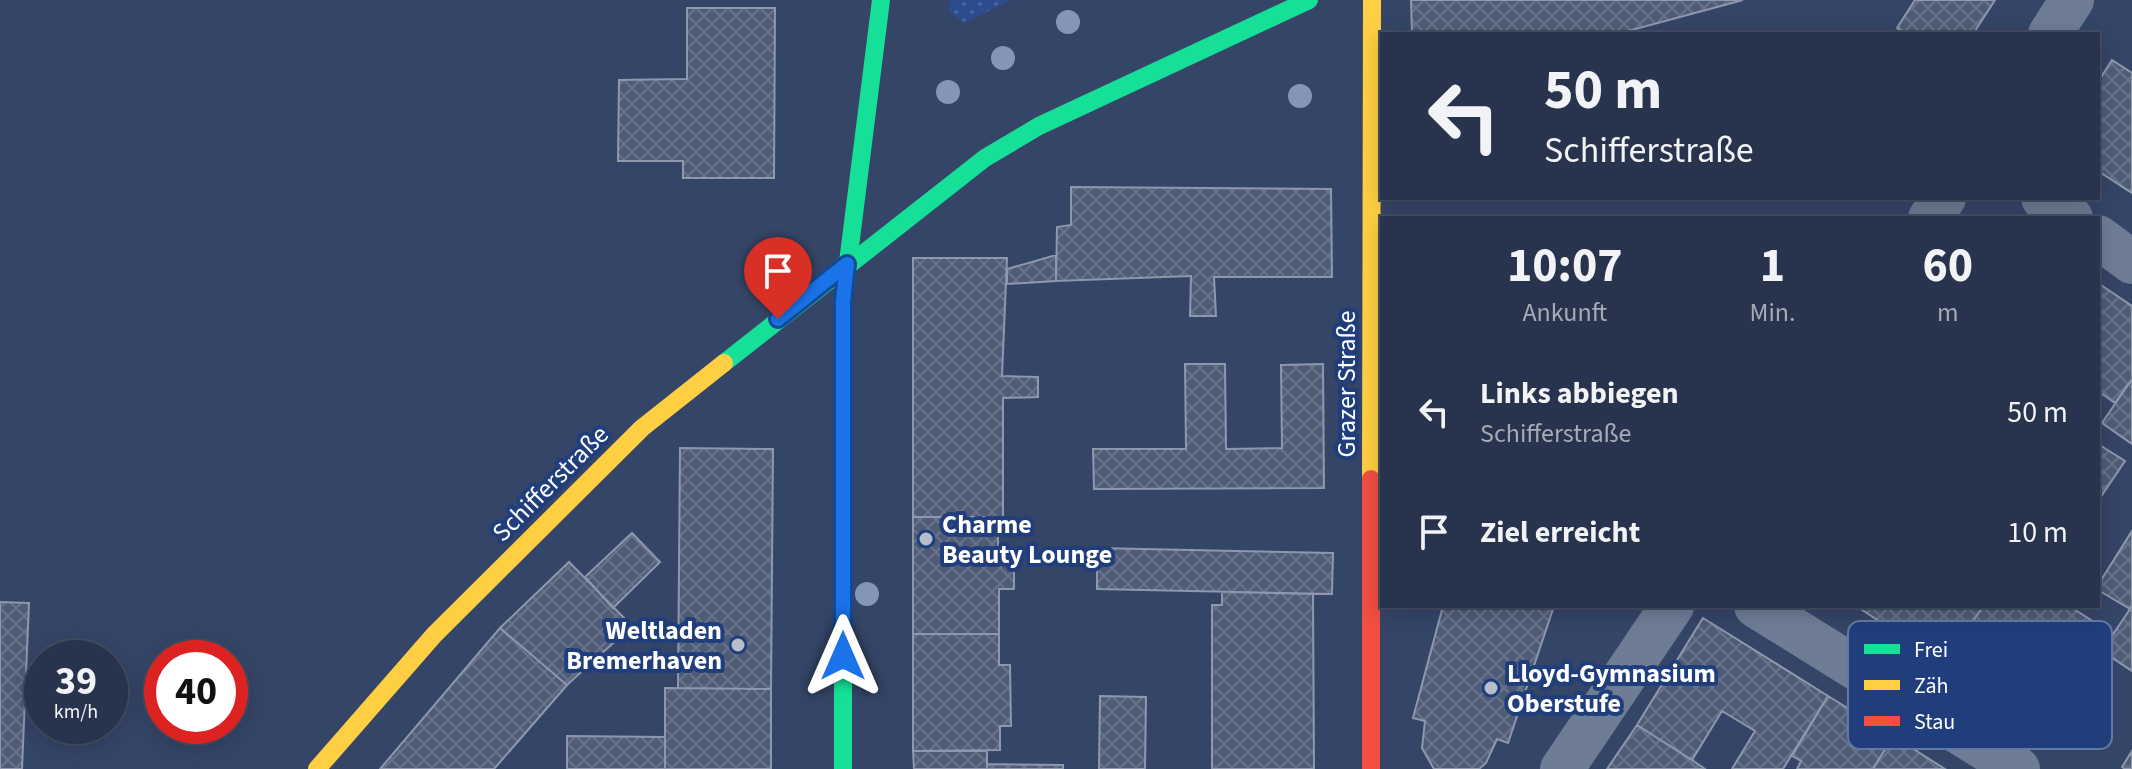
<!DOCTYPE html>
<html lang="de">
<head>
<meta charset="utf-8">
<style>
	body { margin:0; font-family:"Source Sans 3",sans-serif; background:#343f57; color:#f1f3f6; height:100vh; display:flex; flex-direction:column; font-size:30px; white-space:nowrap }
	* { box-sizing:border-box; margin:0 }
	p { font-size:26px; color:#a5aab6 }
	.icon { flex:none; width:44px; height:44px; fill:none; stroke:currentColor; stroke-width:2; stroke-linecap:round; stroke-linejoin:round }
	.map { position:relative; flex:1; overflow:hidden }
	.side { position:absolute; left:1380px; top:216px; width:720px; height:392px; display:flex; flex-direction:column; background:#28344d; border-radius:0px; box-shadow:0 4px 20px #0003,0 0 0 2px #444f65 }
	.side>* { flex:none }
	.hud { position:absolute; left:1380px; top:32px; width:720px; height:168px; border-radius:0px; box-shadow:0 4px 20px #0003,0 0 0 2px #444f65; background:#28344d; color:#f1f3f6; overflow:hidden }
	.speed { position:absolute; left:24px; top:640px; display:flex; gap:16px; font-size:40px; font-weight:700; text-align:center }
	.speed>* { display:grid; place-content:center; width:104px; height:104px; border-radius:50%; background:#28344d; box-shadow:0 4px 20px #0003,0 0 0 2px #444f65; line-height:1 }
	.speed small { font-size:20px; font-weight:400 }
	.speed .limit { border:12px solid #d22; background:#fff; color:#111 }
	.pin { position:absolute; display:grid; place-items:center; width:68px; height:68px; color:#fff; margin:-82px -34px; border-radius:50% 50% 50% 0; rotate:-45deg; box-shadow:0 0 8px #0007 }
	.pin .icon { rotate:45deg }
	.me { position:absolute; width:88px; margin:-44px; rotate:0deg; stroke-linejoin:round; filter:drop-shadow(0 0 6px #0008) }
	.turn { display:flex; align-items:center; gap:28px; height:168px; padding:0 32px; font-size:36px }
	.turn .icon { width:104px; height:104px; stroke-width:2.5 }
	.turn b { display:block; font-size:56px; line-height:68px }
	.eta { display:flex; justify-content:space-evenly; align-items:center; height:136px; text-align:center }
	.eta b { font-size:48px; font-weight:700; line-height:56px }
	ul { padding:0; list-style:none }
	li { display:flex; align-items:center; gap:24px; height:120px; padding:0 32px }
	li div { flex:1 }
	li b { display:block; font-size:30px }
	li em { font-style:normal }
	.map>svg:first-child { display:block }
	.grass { fill:url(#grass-dots) }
	.building { fill:url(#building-cross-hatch); stroke:#8d98ad; stroke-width:2 }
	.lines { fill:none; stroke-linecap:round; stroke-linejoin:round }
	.street { stroke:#6f7c96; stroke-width:44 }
	.fast { stroke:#16e098; stroke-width:18 }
	.slow { stroke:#ffcf43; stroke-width:18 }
	.jam { stroke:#f24e42; stroke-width:18 }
	.tree { fill:#8595b5 }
	.route-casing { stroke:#114b97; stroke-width:20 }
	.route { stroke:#1a73e8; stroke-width:14 }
	.poi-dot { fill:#b8beca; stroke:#203e7c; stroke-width:3 }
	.labels { text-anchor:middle; stroke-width:8; stroke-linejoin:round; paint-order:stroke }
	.street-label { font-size:26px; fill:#fff; stroke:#203e7c }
	.poi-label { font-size:26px; font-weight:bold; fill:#fff; stroke:#203e7c; text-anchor:start }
	.key { fill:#203e7c; stroke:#6378a3; stroke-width:2 }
	.key-label { font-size:22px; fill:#fff }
</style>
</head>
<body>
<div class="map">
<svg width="2132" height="769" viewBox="0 0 2132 769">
	<defs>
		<pattern id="grass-dots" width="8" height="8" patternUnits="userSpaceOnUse" patternTransform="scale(2)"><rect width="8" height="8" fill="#2b4d8e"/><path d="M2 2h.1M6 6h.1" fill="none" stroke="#4b689f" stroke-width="1.8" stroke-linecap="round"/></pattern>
		<pattern id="building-cross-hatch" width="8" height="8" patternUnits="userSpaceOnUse" patternTransform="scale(2)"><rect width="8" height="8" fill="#4e5c77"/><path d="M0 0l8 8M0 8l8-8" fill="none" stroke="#69748b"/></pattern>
	</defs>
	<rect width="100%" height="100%" fill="#354567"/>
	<path class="grass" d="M 951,0 L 1011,0 L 964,23 L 949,11 Z"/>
	<path class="building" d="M 1411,0 L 1743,0 L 1617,34 L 1412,34 Z
		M 1915,0 L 1995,0 L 1973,34 L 1906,34 L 1897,28 Z
		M 687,8 L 775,8 L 774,178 L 683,178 L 683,161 L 618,161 L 619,80 L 687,79 Z
		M 2112,60 L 2132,73 L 2132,193 L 2098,171 L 2098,82 Z
		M 1071,187 L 1331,189 L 1332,277 L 1214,277 L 1216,316 L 1190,316 L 1191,276 L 1056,281 L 1057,227 L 1071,225 Z
		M 1056,255 L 1056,281 L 1007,284 L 1007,269 Z
		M 913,258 L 1007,258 L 1002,376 L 1038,377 L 1038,397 L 1003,398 L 1003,517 L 913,517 Z
		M 2098,283 L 2132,306 L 2132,379 L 2115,403 L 2098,391 Z
		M 1185,364 L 1225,364 L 1226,449 L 1282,448 L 1281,365 L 1323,364 L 1324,488 L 1094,489 L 1093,449 L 1186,449 Z
		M 2132,379 L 2132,444 L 2102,423 Z
		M 2098,444 L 2125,461 L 2098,501 Z
		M 680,448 L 773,449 L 771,689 L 678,688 Z
		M 913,517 L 998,517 L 998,563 L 1014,563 L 1014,589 L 999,589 L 999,634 L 913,634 Z
		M 2132,531 L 2132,606 L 2130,609 L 2098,590 L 2098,585 Z
		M 632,533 L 660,562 L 613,608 L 585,577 Z
		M 1097,548 L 1333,553 L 1332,594 L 1097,589 Z
		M 569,562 L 632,626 L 567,685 L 500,628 Z
		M 1222,592 L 1313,594 L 1314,769 L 1212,769 L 1212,605 L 1222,605 Z
		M 0,602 L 29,603 L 22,769 L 0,769 Z
		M 1443,606 L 1554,606 L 1508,743 L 1497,739 L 1486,763 L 1479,769 L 1434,769 L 1422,748 L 1425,721 L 1413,718 Z
		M 1856,606 L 1983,606 L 1945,664 Z
		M 1983,606 L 2069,606 L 2113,634 L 2050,731 L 1945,664 Z
		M 2130,609 L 2132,610 L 2132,671 L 2102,651 Z
		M 1703,618 L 1828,696 L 1783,769 L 1732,769 L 1755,731 L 1722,711 L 1692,760 L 1637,725 Z
		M 500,628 L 567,685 L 494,769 L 380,769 Z
		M 913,634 L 999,634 L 999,665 L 1010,665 L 1011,726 L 1000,726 L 1000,750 L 913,751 Z
		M 665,688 L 771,689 L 771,769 L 665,769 Z
		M 1100,696 L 1146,697 L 1145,769 L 1099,769 Z
		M 1828,696 L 1893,736 L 1873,769 L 1797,769 L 1801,761 L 1792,756 Z
		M 1637,725 L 1692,760 L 1705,769 L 1607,769 Z
		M 567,736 L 665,737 L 665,769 L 567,769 Z
		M 1893,736 L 1945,769 L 1873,769 Z
		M 913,751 L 987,751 L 987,769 L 914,769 Z
		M 2132,751 L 2132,769 L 2125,769 L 2122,767 Z
		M 987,764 L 1063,765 L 1063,769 L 987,769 Z"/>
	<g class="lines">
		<path class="street" d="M 2050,34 L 2072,0
			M 2043,198 L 2071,218
			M 1930,218 L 1944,198
			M 2098,237 L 2132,262
			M 1756,606 L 2018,769
			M 1562,769 L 1672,606"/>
		<path class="fast" d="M 724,363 L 985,158 L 1039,126 L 1309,0
			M 843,769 L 843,302 L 881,0"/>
		<path class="slow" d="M 1371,479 L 1372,0
			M 317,769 L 434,635 L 642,428 L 724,363"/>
		<path class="jam" d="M 1371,769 L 1371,479"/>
	</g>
	<g class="tree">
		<circle cx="1068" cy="22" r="12"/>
		<circle cx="1003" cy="58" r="12"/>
		<circle cx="948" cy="92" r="12"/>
		<circle cx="1300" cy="96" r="12"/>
		<circle cx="867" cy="594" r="12"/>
	</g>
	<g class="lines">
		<defs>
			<path id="route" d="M 778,319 L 847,264 L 843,302 L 843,656"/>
		</defs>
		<use href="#route" class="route-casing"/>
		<use href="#route" class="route"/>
	</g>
	<g class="poi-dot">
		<circle cx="926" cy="539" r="8"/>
		<circle cx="738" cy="645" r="8"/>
		<circle cx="1491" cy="688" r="8"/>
	</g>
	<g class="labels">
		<g class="street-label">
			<text transform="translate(1346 384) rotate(-90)" y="9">Grazer Straße</text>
			<text transform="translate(550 483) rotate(-45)" y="9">Schifferstraße</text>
		</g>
		<g class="poi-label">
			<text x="942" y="533">Charme<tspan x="942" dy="30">Beauty Lounge</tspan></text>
			<text x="722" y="639" text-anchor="end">Weltladen<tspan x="722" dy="30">Bremerhaven</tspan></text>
			<text x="1507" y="682">Lloyd-Gymnasium<tspan x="1507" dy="30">Oberstufe</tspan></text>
		</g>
	</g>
	<rect x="1848" y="621" width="264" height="128" rx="12" class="key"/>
	<rect x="1864" y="644" width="36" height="10" fill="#16e098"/>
	<rect x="1864" y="680" width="36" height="10" fill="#ffcf43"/>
	<rect x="1864" y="716" width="36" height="10" fill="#f24e42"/>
	<g class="key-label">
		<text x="1914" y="657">Frei</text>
		<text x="1914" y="693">Zäh</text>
		<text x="1914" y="729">Stau</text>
	</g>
</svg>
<div class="speed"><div>39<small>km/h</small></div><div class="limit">40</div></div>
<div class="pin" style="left:778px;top:319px;background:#d93025"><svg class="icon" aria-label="arrive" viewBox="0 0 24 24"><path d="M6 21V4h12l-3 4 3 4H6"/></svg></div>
<svg class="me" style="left:843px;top:656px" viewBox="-20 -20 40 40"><path d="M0-17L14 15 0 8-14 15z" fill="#1a73e8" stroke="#fff" stroke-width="4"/></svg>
<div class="hud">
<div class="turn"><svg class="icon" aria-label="left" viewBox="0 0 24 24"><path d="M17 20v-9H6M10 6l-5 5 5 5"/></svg><div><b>50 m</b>Schifferstraße</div></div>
</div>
<section class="side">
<div class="eta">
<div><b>10:07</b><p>Ankunft</p></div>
<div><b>1</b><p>Min.</p></div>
<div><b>60</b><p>m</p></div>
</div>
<ul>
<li><svg class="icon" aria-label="left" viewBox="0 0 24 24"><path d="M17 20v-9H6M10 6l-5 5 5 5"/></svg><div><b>Links abbiegen</b><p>Schifferstraße</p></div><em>50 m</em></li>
<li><svg class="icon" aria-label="arrive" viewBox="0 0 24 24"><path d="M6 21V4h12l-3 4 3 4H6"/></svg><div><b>Ziel erreicht</b></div><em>10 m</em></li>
</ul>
</section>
</div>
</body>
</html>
